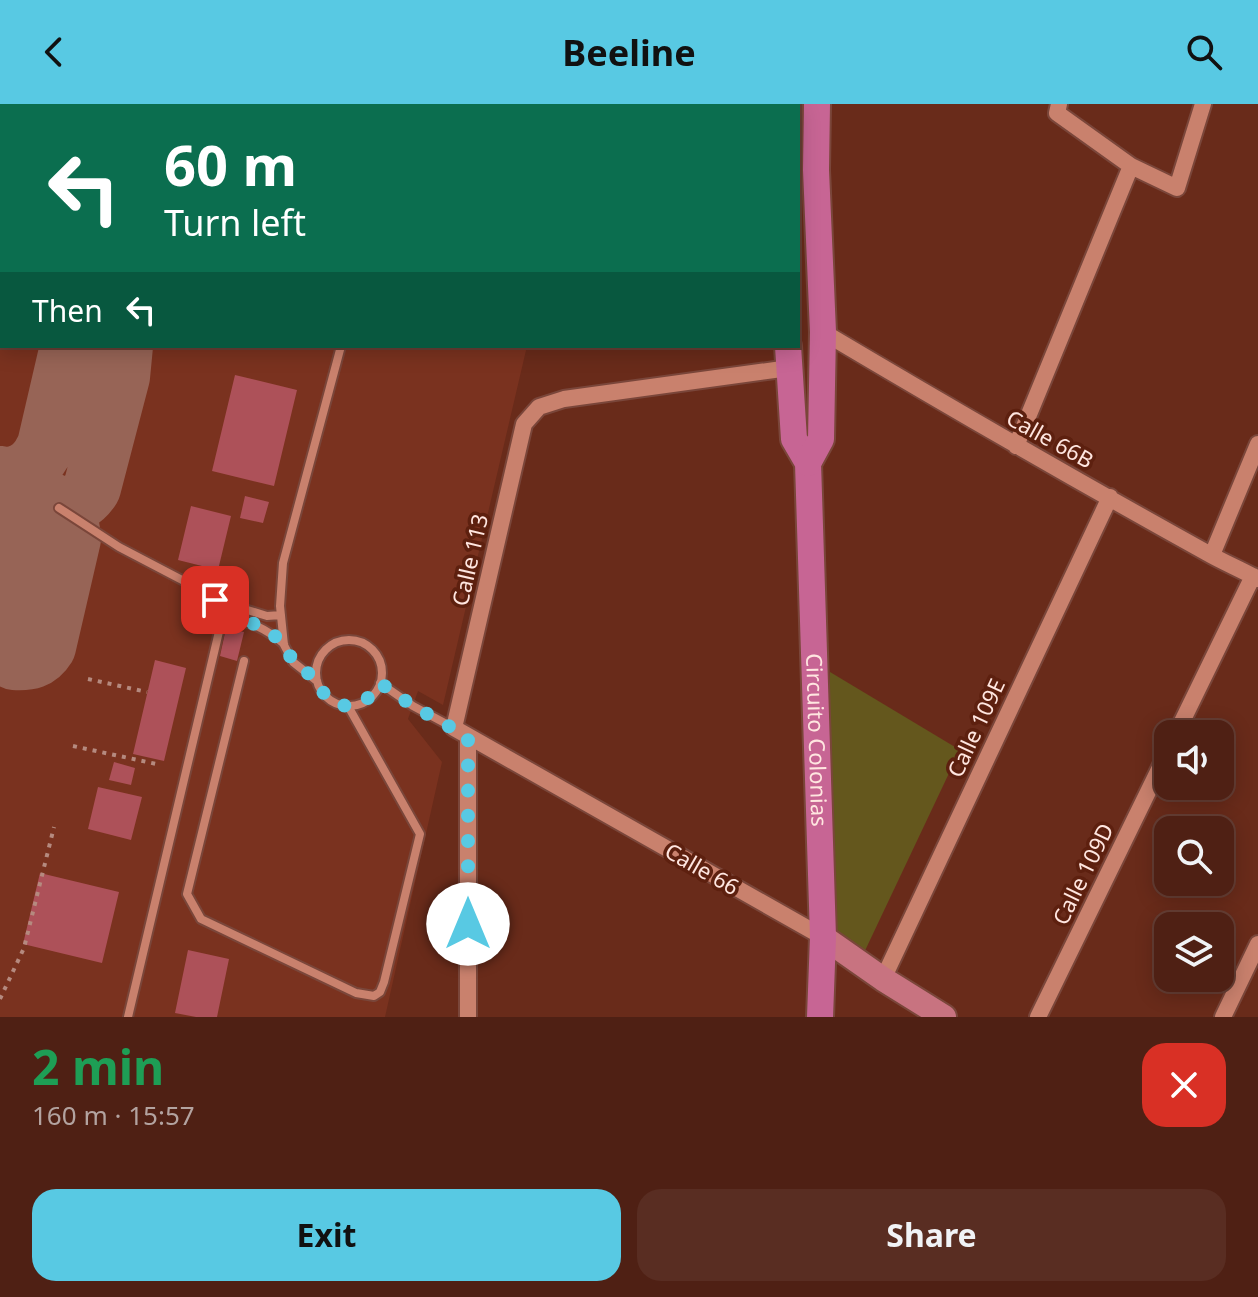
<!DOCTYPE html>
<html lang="en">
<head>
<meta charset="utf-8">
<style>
	body { margin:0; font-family:"Noto Sans",sans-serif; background:#592d22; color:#f1f3f6; height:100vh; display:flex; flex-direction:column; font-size:30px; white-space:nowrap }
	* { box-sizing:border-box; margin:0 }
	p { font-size:26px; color:#b3a3a0 }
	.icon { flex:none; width:44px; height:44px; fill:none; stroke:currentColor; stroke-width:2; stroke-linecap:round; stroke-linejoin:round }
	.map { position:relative; height:913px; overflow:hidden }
	.details { display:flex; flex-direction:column; background:#4f2014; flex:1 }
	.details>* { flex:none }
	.top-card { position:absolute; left:0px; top:0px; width:800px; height:244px; box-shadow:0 4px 20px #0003,0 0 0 2px #663e34; background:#0b6e4f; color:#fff; overflow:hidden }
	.tools { position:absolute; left:1154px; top:616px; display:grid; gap:16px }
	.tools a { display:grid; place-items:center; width:80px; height:80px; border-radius:16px; background:#4f2014; box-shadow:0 4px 20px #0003,0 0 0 2px #663e34; font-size:40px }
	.pin { position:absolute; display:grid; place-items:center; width:68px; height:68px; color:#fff; margin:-34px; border-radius:16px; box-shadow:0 4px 12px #0006 }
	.me { position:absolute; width:88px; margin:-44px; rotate:0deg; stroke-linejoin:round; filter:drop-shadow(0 0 6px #0008) }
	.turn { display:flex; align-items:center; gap:28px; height:168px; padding:0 32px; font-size:36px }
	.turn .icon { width:104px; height:104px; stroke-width:2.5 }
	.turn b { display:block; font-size:56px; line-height:68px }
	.then { display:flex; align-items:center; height:76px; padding:0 32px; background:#0003; gap:16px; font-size:30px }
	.round { display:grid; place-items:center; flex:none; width:84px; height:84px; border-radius:24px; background:#592d22 }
	.headline { display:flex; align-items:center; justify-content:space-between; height:136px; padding:0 32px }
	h1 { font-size:48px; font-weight:700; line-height:60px; color:#1e9e55 }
	.action { display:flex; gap:16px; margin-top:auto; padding:16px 32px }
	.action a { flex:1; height:92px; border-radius:24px; background:#58c9e3; color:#111; font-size:32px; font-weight:700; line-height:92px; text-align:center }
	.action a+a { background:#592d22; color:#f1f3f6 }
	header { display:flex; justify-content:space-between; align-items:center; height:104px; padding:0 32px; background:#58c9e3; color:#111; font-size:36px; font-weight:700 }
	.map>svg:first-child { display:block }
	.built { fill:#7a321f }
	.green { fill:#64571d }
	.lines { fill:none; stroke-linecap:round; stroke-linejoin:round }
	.taxiway { stroke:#976456; stroke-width:58 }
	.building { fill:#ad5159 }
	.lane-casing { stroke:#7a463a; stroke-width:12 }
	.street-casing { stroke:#7a463a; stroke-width:20 }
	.secondary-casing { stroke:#7a463a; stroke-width:28 }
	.primary-casing { stroke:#7a463a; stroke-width:30 }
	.path { stroke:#b58a7f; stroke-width:4; stroke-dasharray:4 6; stroke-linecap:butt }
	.lane { stroke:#c9816d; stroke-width:8 }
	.street { stroke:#c9816d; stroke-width:16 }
	.secondary { stroke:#c87380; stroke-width:24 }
	.primary { stroke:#c76594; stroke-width:26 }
	.route { stroke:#58c9e3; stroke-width:14; stroke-dasharray:0 25.2 }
	.labels { text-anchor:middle; stroke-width:7; stroke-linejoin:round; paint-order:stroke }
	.street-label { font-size:22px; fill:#ffe6e0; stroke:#5d200f }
</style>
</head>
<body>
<header><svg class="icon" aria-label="back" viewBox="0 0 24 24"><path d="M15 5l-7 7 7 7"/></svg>Beeline<svg class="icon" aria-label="search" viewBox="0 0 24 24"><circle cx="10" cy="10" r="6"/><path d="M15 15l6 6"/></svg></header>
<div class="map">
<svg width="1258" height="913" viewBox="0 0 1258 913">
	<rect width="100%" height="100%" fill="#692b1a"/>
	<path class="built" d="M 0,0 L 598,0 L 598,2 L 2,2 L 2,242 L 527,242 L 443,601 L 418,587 L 408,615 L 442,658 L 385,913 L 0,913 Z"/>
	<path class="green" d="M 830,568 L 960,646 L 862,853 L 829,831 Z"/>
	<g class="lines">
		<path class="taxiway" d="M 89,2 L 89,0
			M 0,371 L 52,398 C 64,408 72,419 72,435 L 47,543 C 39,556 29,558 14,557 L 0,542
			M 4,373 C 26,370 37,362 46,341 L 69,242
			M 59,404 C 74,401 84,397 92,384 L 121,273 L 124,242
			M 0,522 L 28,404 L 24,391 L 14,379"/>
	</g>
	<path class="building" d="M 235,271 L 297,286 L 274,382 L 212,367 Z
		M 245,392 L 269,398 L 263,419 L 240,414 Z
		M 191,402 L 231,412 L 218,466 L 178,456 Z
		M 226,524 L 244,528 L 237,557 L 220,552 Z
		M 155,556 L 186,564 L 164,657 L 133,650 Z
		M 114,658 L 135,664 L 131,681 L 109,676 Z
		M 98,683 L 142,693 L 131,736 L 88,725 Z
		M 40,769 L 119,788 L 102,859 L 23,840 Z
		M 188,846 L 229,855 L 217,913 L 196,913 L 175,909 Z"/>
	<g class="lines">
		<defs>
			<path id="lane" d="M 404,2 L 404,0
				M 59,404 L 119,443 L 205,488 C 217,497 220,504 221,519 L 128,913
				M 215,496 L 267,512 L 281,511
				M 220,511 C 249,519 260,520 284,540
				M316 569a33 33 0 1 1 66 0a33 33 0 1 1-66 0Z
				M 244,557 L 187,790 L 201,815 L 356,889 L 374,892 L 380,888 L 384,878 L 420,730 L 348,602
				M 317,577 L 293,558 L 284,541 L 280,502 L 283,459 L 341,242
				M 380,579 L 413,602 L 454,624"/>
			<path id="street" d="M 1059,0 L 1057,9 L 1131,62 L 1177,84 L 1203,0
				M 823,228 C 951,304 1079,378 1209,450 C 1225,459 1242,466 1258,475
				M 789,264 L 564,295 L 539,303 L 524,320 L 454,624 L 823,833
				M 1016,342 L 1131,62
				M 1212,451 L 1258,340
				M 1176,630 L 1253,472
				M 883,875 L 1110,393
				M 468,913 L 468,633
				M 1038,913 L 1168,647
				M 1223,913 L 1258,840"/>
			<path id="secondary" d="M 823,833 L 883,875 L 944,913"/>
			<g id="primary">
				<path d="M 783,0 L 783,2"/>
				<path id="s1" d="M 788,242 L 794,335 L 808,359 L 823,833 L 820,913"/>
				<path d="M 808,359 L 821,335 L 823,228 L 816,66 L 817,0"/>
			</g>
		</defs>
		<use href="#lane" class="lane-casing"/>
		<use href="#street" class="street-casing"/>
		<use href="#secondary" class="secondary-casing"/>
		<use href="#primary" class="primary-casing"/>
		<path class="path" d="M 88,575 L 147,588
			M 73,642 L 161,661
			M 0,895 L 24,844 L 54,723"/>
		<use href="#lane" class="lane"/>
		<use href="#street" class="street"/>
		<use href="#secondary" class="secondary"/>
		<use href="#primary" class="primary"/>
	</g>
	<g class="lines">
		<path class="route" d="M 215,496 L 220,511 C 235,515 254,517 267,527 C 274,531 282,537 286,544 C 289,549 291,555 295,560 C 301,565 309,569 315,575 C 321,581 322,590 329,595 C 348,610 370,598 380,579 L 413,602 L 468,633 L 468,820"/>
	</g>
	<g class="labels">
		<g class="street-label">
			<text transform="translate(1050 335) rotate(29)" y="8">Calle 66B</text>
			<text transform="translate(470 456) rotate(-77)" y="8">Calle 113</text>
			<text transform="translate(976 624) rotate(-65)" y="8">Calle 109E</text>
			<text dy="8" stroke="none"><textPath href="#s1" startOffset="398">Circuito Colonias</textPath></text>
			<text transform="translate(702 765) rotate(30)" y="8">Calle 66</text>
			<text transform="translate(1083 770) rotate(-64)" y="8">Calle 109D</text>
		</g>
	</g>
</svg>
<div class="tools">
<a><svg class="icon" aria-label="sound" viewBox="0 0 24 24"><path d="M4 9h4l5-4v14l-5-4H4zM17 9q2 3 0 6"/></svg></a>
<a><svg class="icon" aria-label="search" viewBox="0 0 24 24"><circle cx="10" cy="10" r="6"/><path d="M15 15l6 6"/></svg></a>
<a><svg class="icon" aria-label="layers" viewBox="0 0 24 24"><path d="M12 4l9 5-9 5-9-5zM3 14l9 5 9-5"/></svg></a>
</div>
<div class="pin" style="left:215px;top:496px;background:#d93025"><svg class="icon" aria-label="arrive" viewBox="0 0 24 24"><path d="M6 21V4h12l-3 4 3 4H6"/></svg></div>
<svg class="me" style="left:468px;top:820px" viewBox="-20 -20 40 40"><circle r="19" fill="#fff"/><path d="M0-13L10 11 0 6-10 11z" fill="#58c9e3"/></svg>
<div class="top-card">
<div class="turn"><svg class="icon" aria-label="left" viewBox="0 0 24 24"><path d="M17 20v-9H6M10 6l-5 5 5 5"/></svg><div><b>60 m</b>Turn left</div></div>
<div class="then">Then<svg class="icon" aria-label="left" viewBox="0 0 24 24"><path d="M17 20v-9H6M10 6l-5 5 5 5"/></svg></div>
</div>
</div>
<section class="details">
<div class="headline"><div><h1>2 min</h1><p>160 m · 15:57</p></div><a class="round" style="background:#d93025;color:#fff"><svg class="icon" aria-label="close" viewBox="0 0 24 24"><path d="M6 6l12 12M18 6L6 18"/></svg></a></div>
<div class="action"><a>Exit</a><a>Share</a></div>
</section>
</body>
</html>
